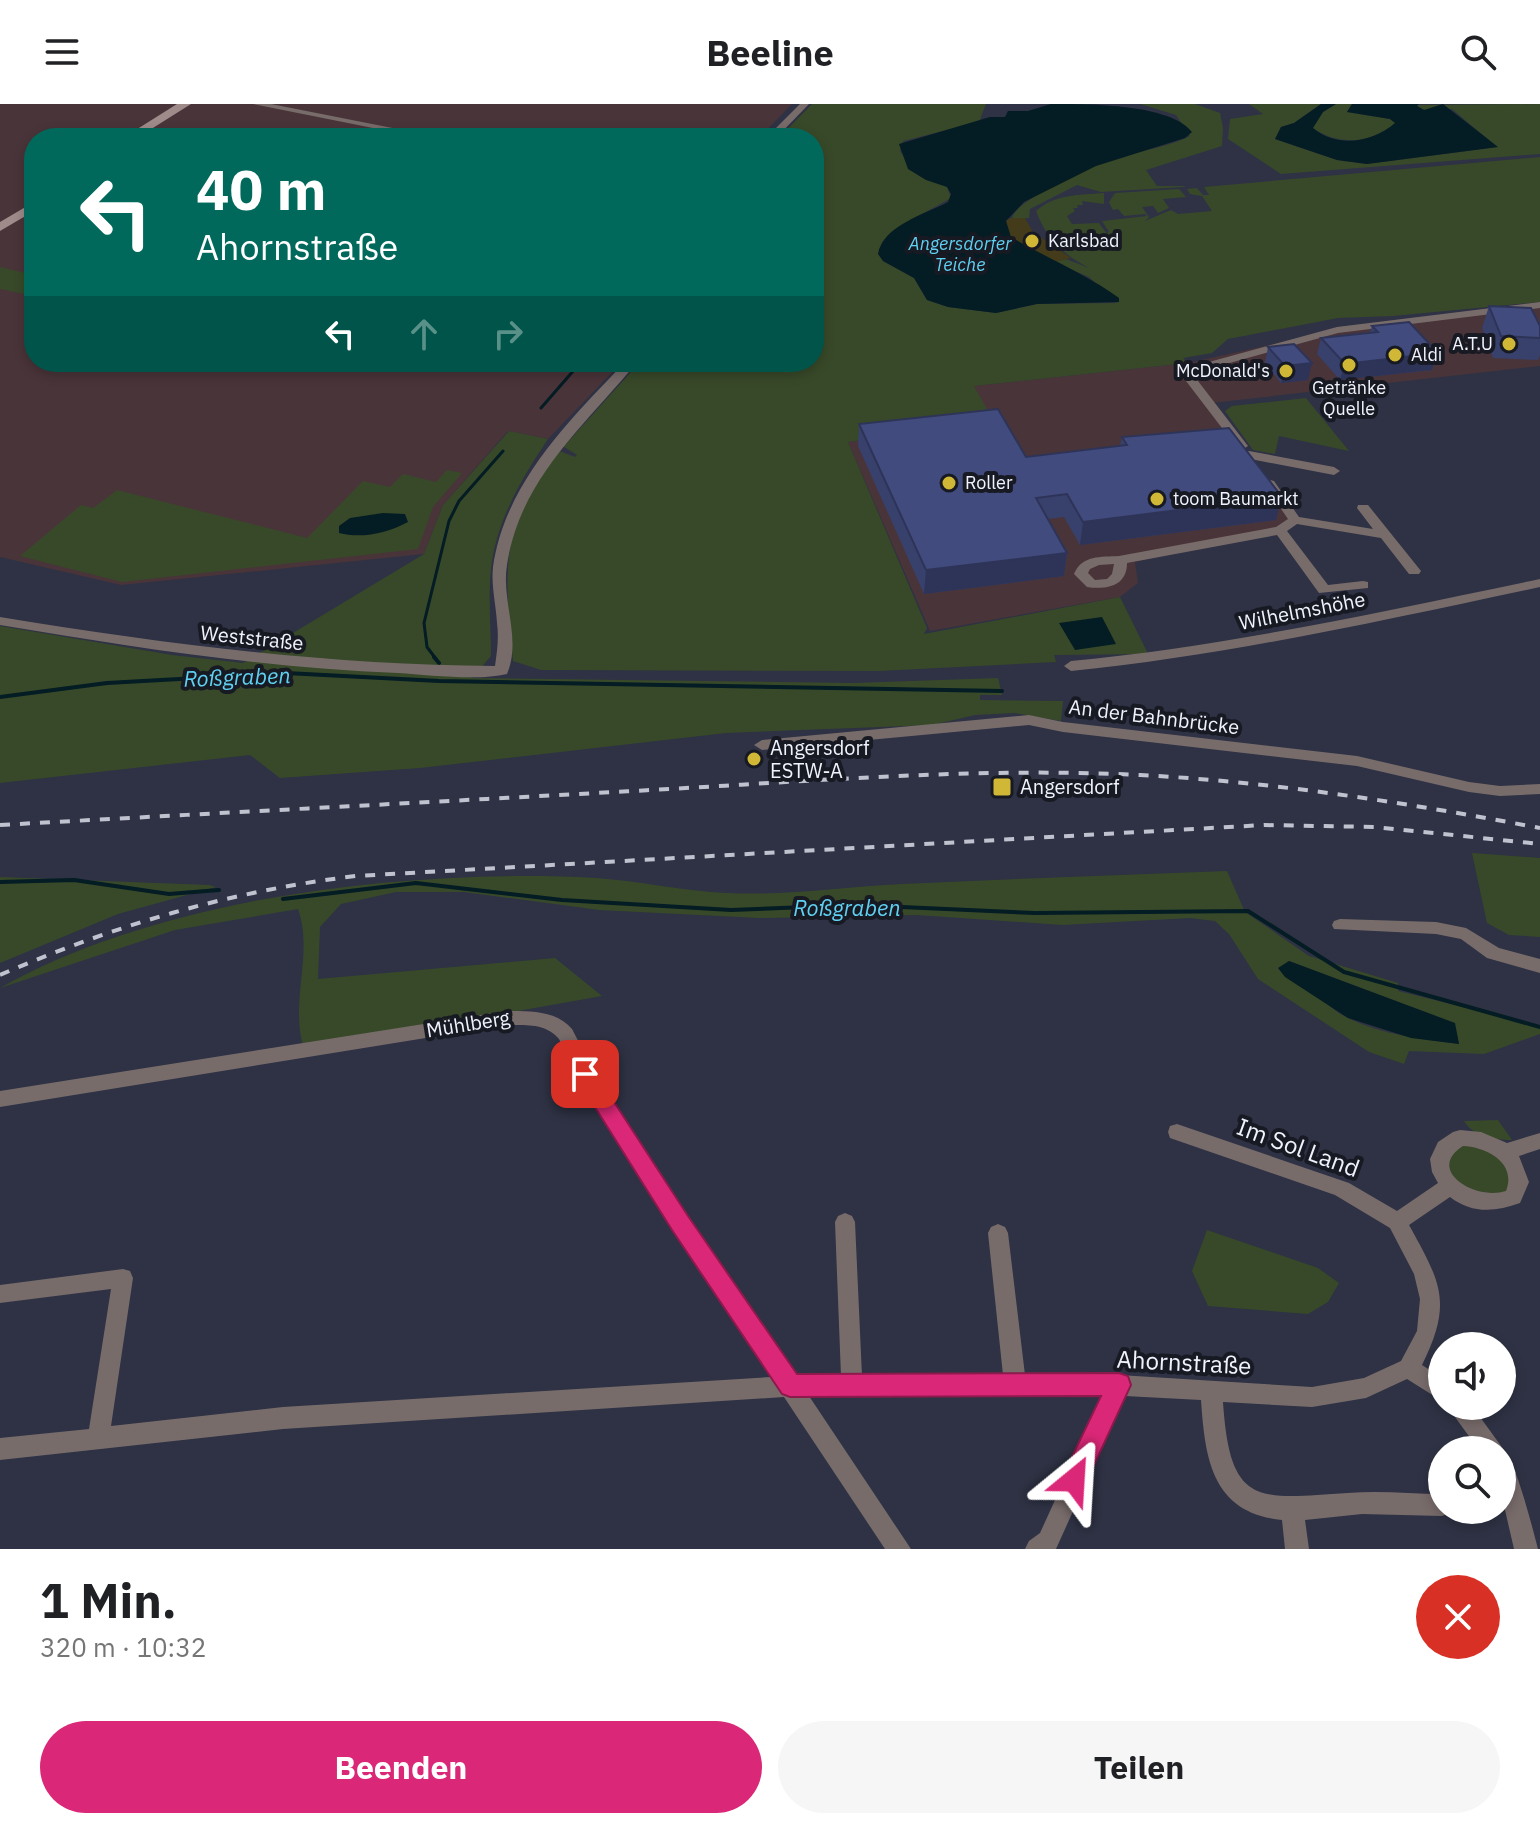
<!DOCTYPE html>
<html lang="de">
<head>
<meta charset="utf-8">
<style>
	body { margin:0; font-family:"IBM Plex Sans",sans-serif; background:#f6f6f6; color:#202124; height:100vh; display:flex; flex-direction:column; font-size:30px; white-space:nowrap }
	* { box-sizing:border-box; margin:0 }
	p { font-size:26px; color:#757577 }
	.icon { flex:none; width:44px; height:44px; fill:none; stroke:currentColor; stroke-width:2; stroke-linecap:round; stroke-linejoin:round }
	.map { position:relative; height:1445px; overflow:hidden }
	.side { display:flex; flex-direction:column; background:#fff; flex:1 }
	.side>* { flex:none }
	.guide { position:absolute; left:24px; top:24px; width:800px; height:244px; border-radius:32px; box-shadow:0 4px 12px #0003; background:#00695c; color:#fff; overflow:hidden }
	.buttons { position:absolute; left:1428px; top:1228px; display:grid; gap:16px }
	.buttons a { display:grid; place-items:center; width:88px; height:88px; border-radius:50%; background:#fff; box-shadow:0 4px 12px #0003; font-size:40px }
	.pin { position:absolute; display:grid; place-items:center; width:68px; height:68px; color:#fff; margin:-34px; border-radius:16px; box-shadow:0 4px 12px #0006 }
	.me { position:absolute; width:88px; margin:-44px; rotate:27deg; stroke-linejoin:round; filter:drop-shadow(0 0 6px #0008) }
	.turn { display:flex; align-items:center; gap:28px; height:168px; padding:0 40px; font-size:36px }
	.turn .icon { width:104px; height:104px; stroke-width:2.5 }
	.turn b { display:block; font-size:56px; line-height:68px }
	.lanes { display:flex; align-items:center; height:76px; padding:0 40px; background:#0003; justify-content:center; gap:40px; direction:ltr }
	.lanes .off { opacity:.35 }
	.round { display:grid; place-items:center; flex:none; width:84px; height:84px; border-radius:42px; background:#f6f6f6 }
	.overview { display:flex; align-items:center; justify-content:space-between; height:136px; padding:0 40px }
	h1 { font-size:48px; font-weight:800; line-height:60px }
	.button { display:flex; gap:16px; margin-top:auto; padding:16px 40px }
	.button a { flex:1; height:92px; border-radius:48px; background:#db2777; color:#fff; font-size:32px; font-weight:800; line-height:92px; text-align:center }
	.button a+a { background:#f6f6f6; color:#202124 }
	header { display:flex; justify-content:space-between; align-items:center; height:104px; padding:0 40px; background:#fff; font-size:36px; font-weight:800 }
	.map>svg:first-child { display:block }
	.commercial { fill:#493439 }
	.green { fill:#384929; fill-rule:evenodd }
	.sand { fill:#433b1a }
	.water { fill:#041c23 }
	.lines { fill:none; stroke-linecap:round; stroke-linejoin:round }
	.stream-far1 { stroke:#041c23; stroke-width:3 }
	.stream { stroke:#041c23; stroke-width:4 }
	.street { fill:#786c6b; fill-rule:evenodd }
	.secondary { fill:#9e8b8a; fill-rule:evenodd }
	.rail { stroke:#c0c3cf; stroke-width:4; stroke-dasharray:10 10; stroke-linecap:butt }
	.wall { fill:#38406c }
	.shaded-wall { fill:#2e3458 }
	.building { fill:#414b7d; stroke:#2e3458; stroke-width:2 }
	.route { fill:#db2777; stroke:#8e194d; stroke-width:2 }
	.poi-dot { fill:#d0b736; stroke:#181a23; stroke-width:3 }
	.labels { text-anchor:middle; stroke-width:8; stroke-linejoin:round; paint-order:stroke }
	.far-poi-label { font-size:18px; fill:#f0f3fd; stroke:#181a23; text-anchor:start }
	.far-water-label { font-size:18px; font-style:italic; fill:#5fd1f2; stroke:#181a23 }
	.street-label { font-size:20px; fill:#f0f3fd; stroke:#181a23 }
	.poi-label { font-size:20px; fill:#f0f3fd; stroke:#181a23; text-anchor:start }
	.water-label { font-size:22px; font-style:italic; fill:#5fd1f2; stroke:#181a23 }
	.near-street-label { font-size:24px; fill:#f0f3fd; stroke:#181a23 }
</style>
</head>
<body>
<header><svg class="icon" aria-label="menu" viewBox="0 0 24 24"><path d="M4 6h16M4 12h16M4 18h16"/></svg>Beeline<svg class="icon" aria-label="search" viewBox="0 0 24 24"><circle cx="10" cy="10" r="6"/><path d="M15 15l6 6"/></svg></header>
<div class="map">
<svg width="1540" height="1445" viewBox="0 0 1540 1445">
	<rect width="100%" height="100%" fill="#2e3244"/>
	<path class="commercial" d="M 0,0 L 792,0 L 759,34 L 34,34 L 34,258 L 622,258 L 548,335 L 508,327 L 443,401 L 424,450 L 121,481 L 0,453 Z
		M 1540,201 L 1540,262 L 1211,299 L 1295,416 L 1280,426 L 1135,458 L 1138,479 L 1120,493 L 930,527 L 848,338 L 994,319 L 973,282 L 1188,259 L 1337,226 Z"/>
	<path class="green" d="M 812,0 L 986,0 L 979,18 L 903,37 L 900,47 C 918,73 917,68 947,83 L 951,94 L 902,121 L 882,138 L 883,157 L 914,174 L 927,196 L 948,203 L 996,209 L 1037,200 L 1117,199 L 1089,173 L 1054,158 L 1066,155 L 1089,164 C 1063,150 1047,136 1036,107 C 1055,90 1079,91 1104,89 L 1104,100 L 1082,97 L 1083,101 L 1077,101 L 1078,104 L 1073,104 L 1075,107 L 1067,112 L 1072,120 L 1099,119 L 1107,130 L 1109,128 L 1102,117 L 1147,112 L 1145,110 L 1124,112 L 1118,105 L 1113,106 L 1109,98 L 1115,89 L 1179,85 L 1186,93 L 1163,95 L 1169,104 L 1158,109 L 1153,102 L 1142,103 L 1149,113 L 1145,117 L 1171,106 L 1178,110 L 1212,107 L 1202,92 L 1190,90 L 1187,85 L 1197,84 L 1203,91 L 1209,91 L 1204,83 L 1540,53 L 1540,198 L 1393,212 L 1338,214 L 1228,235 L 1212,249 L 1183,254 L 1188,259 L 974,282 L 995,319 L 848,338 L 927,524 L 924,530 L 1120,493 L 1148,550 L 1054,551 L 1056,558 L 879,567 L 541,566 L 513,557 C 509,507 499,452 523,405 C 532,384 546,365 557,346 L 575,353 L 577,351 L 561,341 L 566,340 L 640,258 L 814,258 L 814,96 L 819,89 L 814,88 L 814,34 L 779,34 Z
		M 1140,0 L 1195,0 L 1220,9 L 1223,24 L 1222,42 L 1146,66 L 1157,82 L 1186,82 L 1183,83 L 1101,88 L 1077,81 L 1030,105 L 1029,114 L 1012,114 C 1016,95 1096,60 1118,54 C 1141,46 1169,43 1190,32 L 1176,11 Z
		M 1249,0 L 1321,0 L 1294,19 L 1281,23 L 1275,35 L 1337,56 L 1367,60 L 1497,43 L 1452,5 L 1424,6 L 1416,1 L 1540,0 L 1540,50 L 1281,70 L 1228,35 L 1230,15 L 1263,10 Z
		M 1336,0 L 1352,0 L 1347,8 L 1390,15 L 1396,19 C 1370,40 1340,42 1312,24 L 1323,8 Z
		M 0,163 L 34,171 L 34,192 L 0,185 Z
		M 1306,294 L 1349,347 L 1279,332 L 1275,350 L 1253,346 L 1225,307 L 1232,302 Z
		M 509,327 L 548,335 C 522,374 496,417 491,465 C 488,493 491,523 491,552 L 472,574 L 854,579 L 998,574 L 1002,591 L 980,591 L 980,596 L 1063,597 L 1061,617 L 1014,609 L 975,611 L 932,621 L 726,629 L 420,664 L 280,674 L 250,651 L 0,679 L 0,522 L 172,551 L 243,559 L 424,450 L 443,401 Z
		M 447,366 L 462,369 L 433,403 L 418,445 L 122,478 L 20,452 L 81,401 L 93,404 L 117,386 L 307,434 L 363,377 L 390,383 L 403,370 L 436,378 Z
		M 1472,749 L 1540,754 L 1540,833 L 1509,831 L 1487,819 Z
		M 1227,767 L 1245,808 L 1309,852 L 1398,879 L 1398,887 L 1540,922 L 1540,930 L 1484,950 L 1409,947 L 1404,960 L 1369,948 L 1258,875 L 1229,830 L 1215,817 L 1190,814 L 1062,821 L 917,811 L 759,814 L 599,806 L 464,788 L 396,788 L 341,800 L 320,823 L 318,875 L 555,854 L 602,892 L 304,945 C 289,899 314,850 298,805 L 175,826 L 0,884 C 162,792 412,764 596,774 C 640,777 683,787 727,789 C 784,792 844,783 902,780 C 1010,775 1119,771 1227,767 ZM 1289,857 L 1454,919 L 1459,940 C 1423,935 1382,931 1348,914 C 1323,902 1306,877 1289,857 Z
		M 0,773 L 209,781 L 216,783 L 118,810 L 0,859 Z
		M 1498,1016 L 1512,1036 C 1494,1036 1474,1033 1464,1017 Z
		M 1462,1040 L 1486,1043 L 1510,1065 L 1508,1087 L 1487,1094 L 1452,1075 L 1447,1051 Z
		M 1207,1126 L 1318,1164 L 1339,1179 L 1328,1198 L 1308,1210 L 1208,1202 L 1192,1167 Z"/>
	<path class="sand" d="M 1012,114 L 1025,114 L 1033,128 L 1071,154 L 1054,158 L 1013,135 L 1008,129 L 1006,116 Z"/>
	<path class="water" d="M 1051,0 C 1090,0 1170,0 1192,28 L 1185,34 L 1096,62 L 1024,98 L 1006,117 L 1011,133 C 1047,154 1086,170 1119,194 L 1119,198 L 1037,200 L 996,209 L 948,203 L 927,196 L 914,174 L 883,157 L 878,150 C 883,121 926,110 948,98 L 951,90 L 947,83 L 926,76 L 908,65 L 899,40 L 990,13 L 1005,13 L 1008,7 L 1028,7 Z
		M 1321,0 L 1336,0 L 1323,8 L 1313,24 C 1337,44 1372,39 1395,19 L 1390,15 L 1347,8 L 1352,0 L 1419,0 L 1417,2 L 1424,6 L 1443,0 L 1498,43 L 1367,60 L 1337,56 L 1275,35 L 1281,23 L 1294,19 Z
		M 383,409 L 405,410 L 408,418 C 388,429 361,435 339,429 L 339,422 L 350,414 Z
		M 1102,513 L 1116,540 L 1075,546 L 1059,519 Z
		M 1289,857 L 1455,919 L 1459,940 L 1411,934 L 1348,914 L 1285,873 L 1278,864 Z"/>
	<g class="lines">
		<path class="stream-far1" d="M 541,304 L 581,258
			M 436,555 L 427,543 L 424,519 L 449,417 L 459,397 L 503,347"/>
		<path class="stream" d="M 434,553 L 439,559
			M 0,593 L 107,579 L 286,569 L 439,577 L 1002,587
			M 0,778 L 74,776 L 169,790 L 219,786
			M 283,795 L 416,779 L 562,796 L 731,806 L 857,801 L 1035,809 L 1248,807 L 1344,868 L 1540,923"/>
		<path class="street" d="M 253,0 L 271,0 L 443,34 L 423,34 Z
			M 800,0 L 809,0 L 776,34 L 766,34 Z
			M 1540,198 L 1540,204 L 1338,229 L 1197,268 L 1198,277 L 1248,342 L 1242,346 L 1238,345 L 1186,277 L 1187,264 L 1337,223 Z
			M 625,258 L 637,258 C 585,322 520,374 507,461 C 501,497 522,535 507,570 C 478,577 429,571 398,569 C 264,564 132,543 0,521 L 0,513 C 165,540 328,561 495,562 C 497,548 499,534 497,519 C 496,501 491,482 493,463 C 505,379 569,317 625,258 Z
			M 1249,347 L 1334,363 L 1340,367 L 1334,371 L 1245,354 L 1245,348 Z
			M 1270,376 L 1274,377 L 1299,413 L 1373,425 L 1357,404 L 1358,401 L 1368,401 L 1421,467 L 1419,470 L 1409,470 L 1381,434 L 1297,420 L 1287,427 L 1328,481 L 1363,477 L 1368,478 L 1368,484 L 1319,489 L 1277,431 L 1127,459 C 1127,482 1107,486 1087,483 L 1074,470 C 1082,451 1101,453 1119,452 L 1276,423 L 1288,415 L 1264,380 ZM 1114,460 L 1112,470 L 1107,475 L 1095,476 L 1088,469 L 1090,465 L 1099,461 Z
			M 1540,475 L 1540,483 C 1384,516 1230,551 1071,567 L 1064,562 L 1071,557 C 1230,542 1384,507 1540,475 Z
			M 1029,611 L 1063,618 L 1357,652 L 1469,678 L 1500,682 L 1540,680 L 1540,690 L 1500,692 L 1469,688 L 1357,662 L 1063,628 L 1029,621 L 762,646 L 754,641 L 762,636 Z
			M 1340,815 L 1436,818 L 1466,824 L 1499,844 L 1540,855 L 1540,869 L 1487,854 L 1461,835 L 1436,830 L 1334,825 L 1332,821 L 1334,817 Z
			M 506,907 C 529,907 556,906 572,925 L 601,981 L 795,1272 L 841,1272 L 835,1118 L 838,1112 L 845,1109 L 852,1112 L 855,1118 L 862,1272 L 1003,1271 L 988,1129 L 991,1123 L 998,1120 L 1005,1123 L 1008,1129 L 1025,1271 L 1119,1271 L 1312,1283 L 1364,1274 L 1401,1257 L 1417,1227 L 1420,1195 L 1414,1170 L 1390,1124 L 1335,1091 L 1170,1034 L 1168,1028 L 1170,1022 L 1177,1020 L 1349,1079 L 1397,1107 L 1438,1079 L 1432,1068 L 1430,1055 L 1438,1038 L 1453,1028 L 1460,1026 L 1481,1028 L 1507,1039 L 1540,1029 L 1540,1045 L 1519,1052 L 1529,1078 L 1520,1099 C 1495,1108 1472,1110 1450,1093 L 1409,1121 C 1441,1179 1453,1198 1422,1261 L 1442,1274 L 1442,1297 L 1407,1275 L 1366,1294 L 1312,1303 L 1223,1298 C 1230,1403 1257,1395 1348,1389 C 1380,1386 1411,1390 1442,1390 L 1442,1406 L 1451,1406 L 1450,1409 L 1442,1412 L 1362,1410 L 1305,1416 L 1309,1445 L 1285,1445 L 1282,1416 C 1212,1409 1205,1355 1201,1296 L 1125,1292 L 1056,1445 L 1025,1445 L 1029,1437 L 1040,1429 L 1103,1291 L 809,1292 L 911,1445 L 885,1445 L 784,1293 L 283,1325 L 0,1356 L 0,1334 L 89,1325 L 111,1185 L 0,1199 L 0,1181 L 123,1165 L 130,1167 L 133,1174 L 111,1322 L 283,1303 L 771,1273 L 587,991 L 559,935 C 546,919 526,921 506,921 L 0,1003 L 0,987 ZM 1463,1042 C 1487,1043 1517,1059 1506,1087 C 1475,1097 1425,1066 1463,1042 Z
			M 1447,1302 L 1472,1302 L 1504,1346 L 1502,1351 L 1502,1346 L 1479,1346 Z
			M 1502,1351 L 1510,1354 C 1522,1384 1530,1414 1538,1445 L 1514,1445 L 1502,1393 Z"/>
		<path class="secondary" d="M 177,0 L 191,0 L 137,34 L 123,34 Z
			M 34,98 L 34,107 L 0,127 L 0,118 Z"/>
		<path class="rail" d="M 0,721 C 217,709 434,698 651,686 C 814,677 977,663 1140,671 C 1275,678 1408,699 1540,724
			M 0,871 C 115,821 231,787 356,772 L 1264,721 L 1375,723 L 1540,740"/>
	</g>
	<path class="wall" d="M 1489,202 L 1540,222 L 1540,251 L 1538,256 L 1493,254 L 1482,224 Z
		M 1372,222 L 1438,249 L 1432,266 L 1340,276 L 1317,250 L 1321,234 L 1370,228 Z
		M 1268,243 L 1308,276 L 1281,279 L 1265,259 Z
		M 859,320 L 1026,353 L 1120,342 L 1122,333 L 1276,416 L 1080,441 L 1064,413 L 1048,415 L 1067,449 L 1064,472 L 924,490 L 858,342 Z"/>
	<path class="shaded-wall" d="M 1438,249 L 1432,266 L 1340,276 L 1345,260 Z
		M 1312,259 L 1308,276 L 1281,279 L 1285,262 Z
		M 1282,393 L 1276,416 L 1080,441 L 1083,418 Z
		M 1067,449 L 1064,472 L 924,490 L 926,466 Z"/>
	<path class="building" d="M 1489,202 L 1531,204 L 1540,222 L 1540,234 L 1501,232 Z
		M 1409,218 L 1438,249 L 1345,260 L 1321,234 L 1378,228 L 1372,222 Z
		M 1294,240 L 1312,259 L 1285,262 L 1268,243 Z
		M 998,305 L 1026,353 L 1127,341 L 1122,333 L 1229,324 L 1282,393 L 1083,418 L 1067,390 L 1036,394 L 1067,449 L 926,466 L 859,320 Z"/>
	<path class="route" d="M 585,961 L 592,964 L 688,1112 L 797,1270 L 1119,1269 L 1128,1272 L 1131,1281 L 1083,1385 L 1074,1389 L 1065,1385 L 1061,1376 L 1101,1292 L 790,1293 L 782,1290 L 672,1126 L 578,976 L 575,970 L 578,964 Z"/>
	<g class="poi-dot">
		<circle cx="1032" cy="137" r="8"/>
		<circle cx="1509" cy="240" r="8"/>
		<circle cx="1395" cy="251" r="8"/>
		<circle cx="1349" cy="261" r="8"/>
		<circle cx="1286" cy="267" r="8"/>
		<circle cx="949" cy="379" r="8"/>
		<circle cx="1157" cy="395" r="8"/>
		<circle cx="754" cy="655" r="8"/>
		<rect x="992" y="673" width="20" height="20" rx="4"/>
	</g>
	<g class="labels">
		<g class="far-poi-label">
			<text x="1048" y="143">Karlsbad</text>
			<text x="1493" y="246" text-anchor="end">A.T.U</text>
			<text x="1411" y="257">Aldi</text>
			<text x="1270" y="273" text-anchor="end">McDonald's</text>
			<text x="1349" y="290" text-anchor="middle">Getränke<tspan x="1349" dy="21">Quelle</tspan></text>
			<text x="965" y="385">Roller</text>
			<text x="1173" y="401">toom Baumarkt</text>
		</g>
		<g class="far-water-label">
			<text x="960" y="146">Angersdorfer<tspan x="960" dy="21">Teiche</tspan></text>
		</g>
		<g class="street-label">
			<text transform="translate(1302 507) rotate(-11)" y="7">Wilhelmshöhe</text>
			<text transform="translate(252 534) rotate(6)" y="7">Weststraße</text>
			<text transform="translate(1154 613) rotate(7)" y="7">An der Bahnbrücke</text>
			<text transform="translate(468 920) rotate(-9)" y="7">Mühlberg</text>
		</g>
		<g class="poi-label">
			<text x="770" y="651">Angersdorf<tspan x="770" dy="23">ESTW-A</tspan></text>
			<text x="1020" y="690">Angersdorf</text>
		</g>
		<g class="water-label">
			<text transform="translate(237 573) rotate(-2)" y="8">Roßgraben</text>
			<text x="847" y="812">Roßgraben</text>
		</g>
		<g class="near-street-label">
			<text transform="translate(1298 1044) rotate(20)" y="8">Im Sol Land</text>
			<text transform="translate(1184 1259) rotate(3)" y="8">Ahornstraße</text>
		</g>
	</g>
</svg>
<div class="buttons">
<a><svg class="icon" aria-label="sound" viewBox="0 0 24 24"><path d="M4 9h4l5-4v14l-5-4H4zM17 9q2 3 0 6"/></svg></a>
<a><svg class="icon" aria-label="search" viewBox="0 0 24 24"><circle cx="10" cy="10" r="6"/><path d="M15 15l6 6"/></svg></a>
</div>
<div class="pin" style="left:585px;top:970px;background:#d93025"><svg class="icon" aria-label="arrive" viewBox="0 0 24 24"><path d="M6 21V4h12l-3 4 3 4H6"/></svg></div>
<svg class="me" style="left:1074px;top:1376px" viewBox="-20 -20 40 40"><path d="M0-17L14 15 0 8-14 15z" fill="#db2777" stroke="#fff" stroke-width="4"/></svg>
<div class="guide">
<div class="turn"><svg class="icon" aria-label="left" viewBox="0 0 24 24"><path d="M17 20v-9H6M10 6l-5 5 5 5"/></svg><div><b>40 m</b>Ahornstraße</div></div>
<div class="lanes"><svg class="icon" aria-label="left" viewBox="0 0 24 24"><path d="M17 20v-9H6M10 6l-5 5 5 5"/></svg><svg class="icon off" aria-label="ahead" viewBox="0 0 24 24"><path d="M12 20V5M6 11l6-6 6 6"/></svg><svg class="icon off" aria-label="right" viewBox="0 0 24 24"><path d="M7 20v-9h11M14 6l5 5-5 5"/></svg></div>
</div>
</div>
<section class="side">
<div class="overview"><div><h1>1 Min.</h1><p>320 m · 10:32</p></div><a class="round" style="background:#d93025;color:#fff"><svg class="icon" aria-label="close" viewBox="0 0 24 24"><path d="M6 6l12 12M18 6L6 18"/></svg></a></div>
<div class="button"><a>Beenden</a><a>Teilen</a></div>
</section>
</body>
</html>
